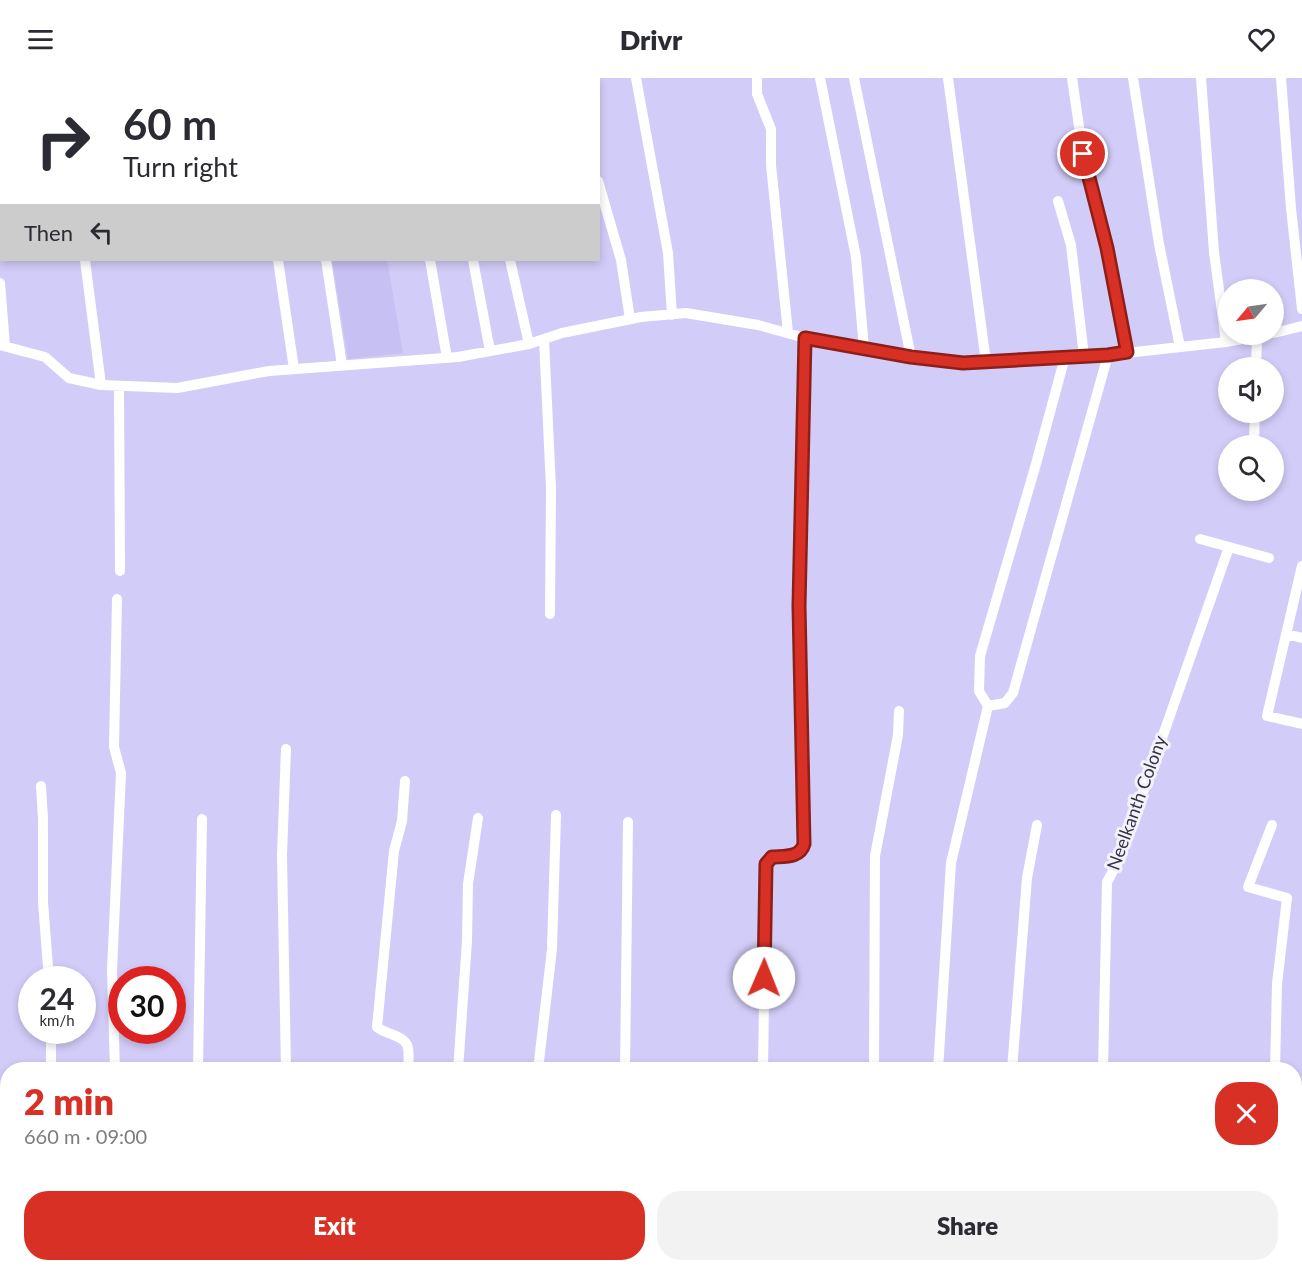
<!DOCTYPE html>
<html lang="en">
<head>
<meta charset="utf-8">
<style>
	body { margin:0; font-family:Lato,sans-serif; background:#f2f2f3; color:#2b2b33; height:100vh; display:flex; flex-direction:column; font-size:22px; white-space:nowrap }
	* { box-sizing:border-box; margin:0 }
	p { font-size:20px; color:#7c7c81 }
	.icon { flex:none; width:33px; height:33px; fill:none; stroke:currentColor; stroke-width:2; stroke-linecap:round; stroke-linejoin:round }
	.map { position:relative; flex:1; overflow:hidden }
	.details { position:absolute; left:0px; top:984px; width:1302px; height:210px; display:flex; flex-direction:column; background:#fff; border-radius:24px 24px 0 0; box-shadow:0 3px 9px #0003 }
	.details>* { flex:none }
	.guide { position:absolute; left:0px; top:0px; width:600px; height:183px; box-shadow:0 3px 9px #0003; background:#fff; color:#2b2b33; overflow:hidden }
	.needle { width:39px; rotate:241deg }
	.buttons { position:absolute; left:1218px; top:201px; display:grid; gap:12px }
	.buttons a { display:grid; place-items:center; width:66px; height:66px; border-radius:50%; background:#fff; box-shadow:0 3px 9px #0003; font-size:30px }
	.speed { position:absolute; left:18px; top:888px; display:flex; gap:12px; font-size:30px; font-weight:700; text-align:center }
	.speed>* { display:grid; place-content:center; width:78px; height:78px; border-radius:50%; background:#fff; box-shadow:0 3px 9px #0003; line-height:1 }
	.speed small { font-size:15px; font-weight:400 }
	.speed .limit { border:9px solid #d22; background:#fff; color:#111 }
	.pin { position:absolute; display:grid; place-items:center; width:51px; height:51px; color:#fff; margin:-26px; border:3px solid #fff; border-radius:50%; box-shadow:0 2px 6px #0007 }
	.me { position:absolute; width:66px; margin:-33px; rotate:1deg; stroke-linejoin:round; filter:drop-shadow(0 0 4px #0008) }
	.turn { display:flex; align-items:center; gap:21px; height:126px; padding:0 24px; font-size:27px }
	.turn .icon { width:78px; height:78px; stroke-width:2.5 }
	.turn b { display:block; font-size:42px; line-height:51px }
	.then { display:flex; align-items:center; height:57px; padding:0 24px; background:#0003; gap:12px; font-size:22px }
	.round { display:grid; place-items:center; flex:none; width:63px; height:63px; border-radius:24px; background:#f2f2f3 }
	.head { display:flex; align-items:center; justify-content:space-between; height:102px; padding:0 24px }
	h1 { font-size:36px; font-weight:800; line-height:45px; color:#d93025 }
	.cta { display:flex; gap:12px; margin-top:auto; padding:12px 24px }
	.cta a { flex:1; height:69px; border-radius:24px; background:#d93025; color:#fff; font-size:24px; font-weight:800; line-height:69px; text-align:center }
	.cta a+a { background:#f2f2f3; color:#2b2b33 }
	header { display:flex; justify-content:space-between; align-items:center; height:78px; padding:0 24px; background:#fff; font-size:27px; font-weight:800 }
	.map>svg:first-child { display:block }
	.built { fill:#c7c0f3 }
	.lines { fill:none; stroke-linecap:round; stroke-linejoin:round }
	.stream { stroke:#a594f2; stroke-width:4 }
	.minor { stroke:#fff; stroke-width:10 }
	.primary { stroke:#fff; stroke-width:18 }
	.route-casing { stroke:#8d1f18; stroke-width:15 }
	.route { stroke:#d93025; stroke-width:10 }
	.labels { text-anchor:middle; stroke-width:6; stroke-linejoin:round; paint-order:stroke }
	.street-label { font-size:18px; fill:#343243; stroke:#f3f2fb }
</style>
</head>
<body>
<header><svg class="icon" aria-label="menu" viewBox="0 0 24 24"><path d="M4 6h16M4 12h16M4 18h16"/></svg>Drivr<svg class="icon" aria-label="heart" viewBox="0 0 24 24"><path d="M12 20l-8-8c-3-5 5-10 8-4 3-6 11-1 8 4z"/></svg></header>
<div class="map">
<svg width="1302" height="1194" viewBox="0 0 1302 1194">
	<rect width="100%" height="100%" fill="#d2ccf8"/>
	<path class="built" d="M 332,182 L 387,182 L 403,275 L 348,281 Z"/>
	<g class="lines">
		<path class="stream" d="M 1294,1161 L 1302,1161
			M 593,1188 L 658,1186
			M 429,1194 L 577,1189"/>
		<path class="minor" d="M 59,0 L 59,2
			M 247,0 L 247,2
			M 297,0 L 298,2
			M 391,0 L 392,2
			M 435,0 L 436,2
			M 467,0 L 467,2
			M 584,0 L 585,2
			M 636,0 L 668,175 L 672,237
			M 757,0 L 757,16 L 771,51 L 771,87 L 788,255
			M 820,0 L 856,179 L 864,270
			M 854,0 L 911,279
			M 948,0 L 986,284
			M 1072,0 L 1083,76 L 1107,170 L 1127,274
			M 1133,0 L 1159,166 L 1180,269
			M 1201,0 L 1214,174 L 1226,264
			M 1281,0 L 1291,130 L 1302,231
			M 598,103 L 621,182 L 630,241
			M 1058,123 L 1071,167 L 1084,278
			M 85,182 L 101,307
			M 278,182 L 294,291
			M 326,182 L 342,287
			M 430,182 L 447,280
			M 473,182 L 490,273
			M 510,182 L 529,266
			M 0,205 L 5,268
			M 1274,255 L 1302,248
			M 544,261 L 551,410 L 550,536
			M 0,267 L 45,279 L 69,300 L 101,307 L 177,310 L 269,293 L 458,279 L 529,266 L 562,255 L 641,239 L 686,235 L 758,247 L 805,260 L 911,279 L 963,285 L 1108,277 L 1226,264 L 1269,256
			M 1256,290 L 1257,260
			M 119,308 L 120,493
			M 1254,362 L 1255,334
			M 1200,461 L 1269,480
			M 1302,488 L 1267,638 L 1302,646
			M 1286,556 L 1302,560
			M 988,628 L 1005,625 L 1013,615 L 1108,277
			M 286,671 L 282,777 L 286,992
			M 405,703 L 402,743 L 394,773 L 377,949 C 382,953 385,954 391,956 C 412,963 409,971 408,992
			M 41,708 L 43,741 L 43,824 L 49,902
			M 1272,747 L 1248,809 L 1287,820 L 1277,906 L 1275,992
			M 51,992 L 51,952
			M 115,992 L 112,892 L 121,695 L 114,669 L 117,521
			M 198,992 L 202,741
			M 458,992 L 467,863 L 468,806 L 478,740
			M 538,992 L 552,871 L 556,737
			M 625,992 L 628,744
			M 763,992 L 766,786 L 772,779 C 785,778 800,780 804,766 L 799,528 L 805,260
			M 874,992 L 875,778 L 898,657 L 899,633
			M 938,992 L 951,785 L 988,628 L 979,613 L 980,578 L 1036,386 L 1065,279
			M 1012,992 L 1027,800 L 1037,747
			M 1103,992 L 1107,804 L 1120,780 L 1229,469
			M 1294,1151 L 1302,1148
			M 47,1186 L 47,1194
			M 402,1186 L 402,1194
			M 753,1186 L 753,1194
			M 126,1194 L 127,1186
			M 585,1194 L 585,1186
			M 1057,1194 L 1057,1186
			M 1175,1194 L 1176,1186
			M 1282,1194 L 1283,1186"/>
		<path class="primary" d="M 1294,1091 L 1302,1090
			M 0,1159 L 8,1159"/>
	</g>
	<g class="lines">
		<defs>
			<path id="route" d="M 764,900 L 766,786 L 772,779 C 785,778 800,780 804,766 L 799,528 L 805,260 L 911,279 L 963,285 L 1108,277 L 1127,274 L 1107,170 L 1083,76"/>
		</defs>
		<use href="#route" class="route-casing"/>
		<use href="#route" class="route"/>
	</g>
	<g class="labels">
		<g class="street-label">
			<text transform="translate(1137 725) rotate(-70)" y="6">Neelkanth Colony</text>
		</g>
	</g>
</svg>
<div class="buttons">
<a><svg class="needle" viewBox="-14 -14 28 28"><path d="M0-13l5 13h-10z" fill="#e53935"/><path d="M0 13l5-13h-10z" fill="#7c7c81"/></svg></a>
<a><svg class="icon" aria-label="sound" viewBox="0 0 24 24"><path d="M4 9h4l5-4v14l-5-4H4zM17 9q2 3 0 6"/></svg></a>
<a><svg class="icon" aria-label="search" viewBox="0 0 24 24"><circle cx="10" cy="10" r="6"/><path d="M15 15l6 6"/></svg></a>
</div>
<div class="speed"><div>24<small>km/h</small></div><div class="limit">30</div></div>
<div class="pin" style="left:1083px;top:76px;background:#d93025"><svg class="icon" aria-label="arrive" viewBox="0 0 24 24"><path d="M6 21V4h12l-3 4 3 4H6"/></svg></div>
<svg class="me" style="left:764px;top:900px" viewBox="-20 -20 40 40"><circle r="19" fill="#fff"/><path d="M0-13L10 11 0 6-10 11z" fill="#d93025"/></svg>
<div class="guide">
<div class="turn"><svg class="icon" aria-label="right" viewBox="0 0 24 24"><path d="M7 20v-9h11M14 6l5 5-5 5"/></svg><div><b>60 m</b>Turn right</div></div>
<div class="then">Then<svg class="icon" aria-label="left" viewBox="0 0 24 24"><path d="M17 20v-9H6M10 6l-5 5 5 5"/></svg></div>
</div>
<section class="details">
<div class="head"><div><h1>2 min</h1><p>660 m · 09:00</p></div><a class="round" style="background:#d93025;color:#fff"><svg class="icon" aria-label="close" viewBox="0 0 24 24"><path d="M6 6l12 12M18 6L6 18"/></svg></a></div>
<div class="cta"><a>Exit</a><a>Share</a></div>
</section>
</div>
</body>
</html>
